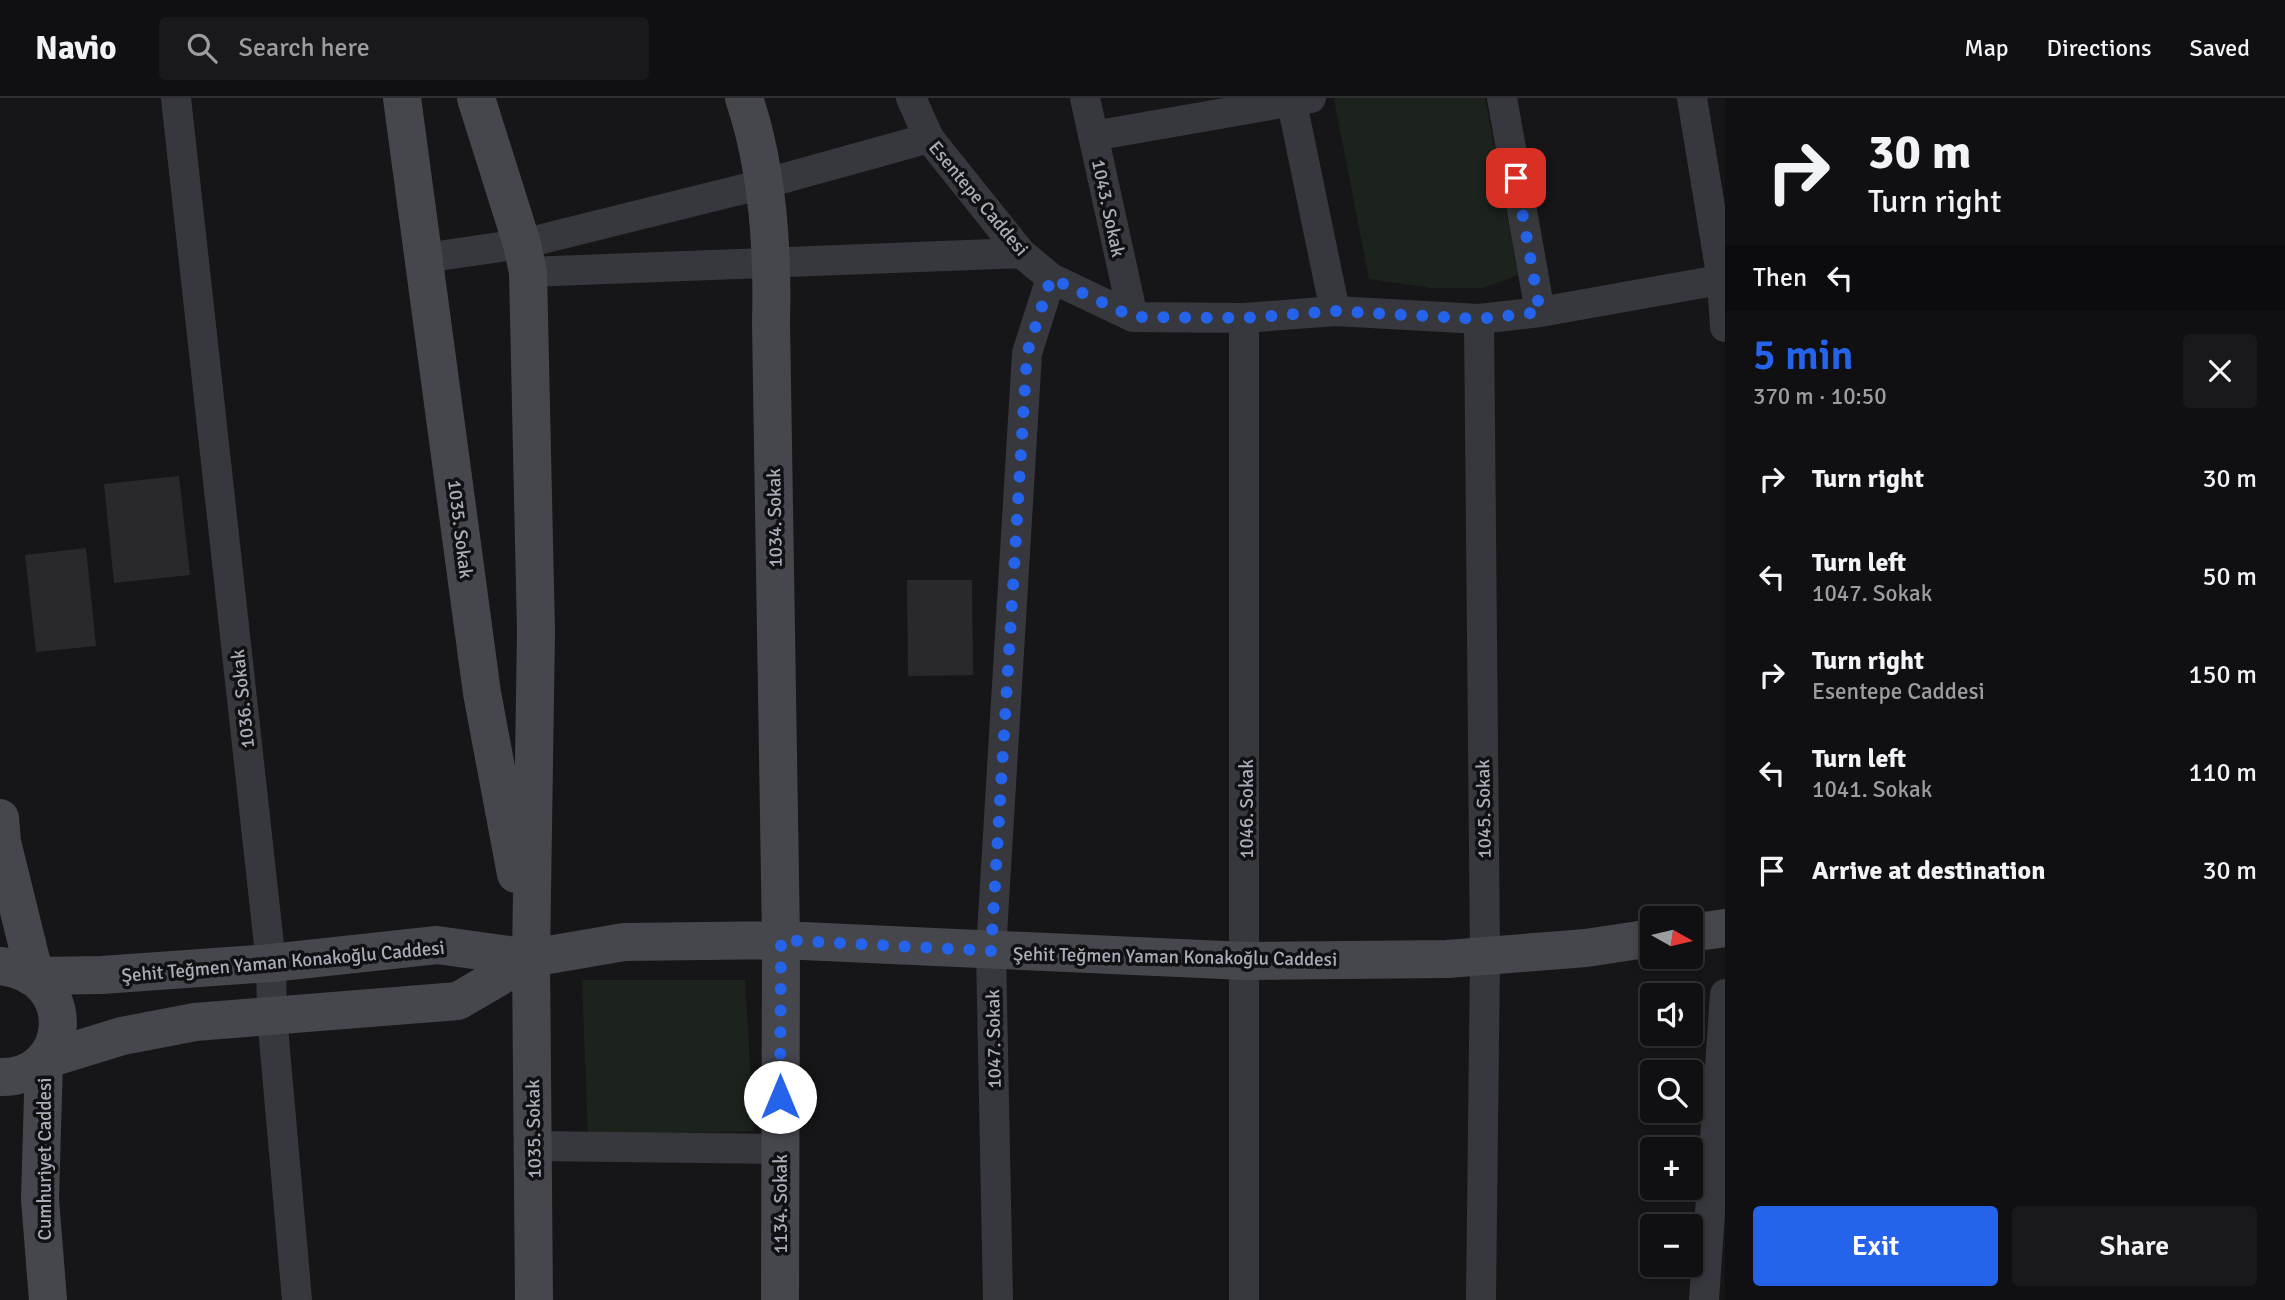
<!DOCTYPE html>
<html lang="en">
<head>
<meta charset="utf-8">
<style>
	body { margin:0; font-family:Signika,sans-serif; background:#19191b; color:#f1f3f6; height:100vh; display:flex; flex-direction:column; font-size:26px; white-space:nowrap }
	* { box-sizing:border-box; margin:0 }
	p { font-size:23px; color:#9c9d9f }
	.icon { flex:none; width:38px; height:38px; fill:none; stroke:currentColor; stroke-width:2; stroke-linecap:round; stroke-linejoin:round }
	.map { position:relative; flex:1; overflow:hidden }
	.drawer { display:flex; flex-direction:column; background:#101012; width:560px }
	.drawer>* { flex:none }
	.hud { background:#101012; color:#f1f3f6; overflow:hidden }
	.needle { width:46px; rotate:98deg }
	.controls { position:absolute; left:1640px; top:808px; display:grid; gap:14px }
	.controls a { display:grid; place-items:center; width:63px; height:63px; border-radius:7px; background:#101012; box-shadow:0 4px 10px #0003,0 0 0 2px #303032; font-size:35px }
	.pin { position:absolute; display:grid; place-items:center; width:60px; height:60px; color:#fff; margin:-30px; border-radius:14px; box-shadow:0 4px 10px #0006 }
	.me { position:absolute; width:77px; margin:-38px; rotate:0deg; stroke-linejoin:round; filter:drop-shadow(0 0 5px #0008) }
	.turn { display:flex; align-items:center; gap:24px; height:147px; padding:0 28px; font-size:32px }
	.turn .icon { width:91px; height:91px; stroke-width:2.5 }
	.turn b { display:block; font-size:49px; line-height:60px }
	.then { display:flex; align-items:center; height:66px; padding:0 28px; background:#0003; gap:14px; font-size:26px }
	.round { display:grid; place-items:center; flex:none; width:74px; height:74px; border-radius:7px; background:#19191b }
	.head { display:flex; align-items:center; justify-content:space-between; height:119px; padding:0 28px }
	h1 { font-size:42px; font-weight:600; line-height:52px; color:#2563eb }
	.button { display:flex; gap:14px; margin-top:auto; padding:14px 28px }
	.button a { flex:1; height:80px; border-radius:7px; background:#2563eb; color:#fff; font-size:28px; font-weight:600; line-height:80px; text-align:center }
	.button a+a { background:#19191b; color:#f1f3f6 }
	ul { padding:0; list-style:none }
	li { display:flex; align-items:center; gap:21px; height:98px; padding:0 28px }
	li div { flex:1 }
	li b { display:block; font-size:26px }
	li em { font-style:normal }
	header { display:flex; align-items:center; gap:42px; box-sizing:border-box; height:98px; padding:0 35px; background:#101012; border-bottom:2px solid #303032 }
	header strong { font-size:33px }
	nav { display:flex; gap:38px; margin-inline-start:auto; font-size:24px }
	.search { width:490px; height:63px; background:#19191b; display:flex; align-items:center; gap:18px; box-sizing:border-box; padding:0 24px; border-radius:7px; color:#9c9d9f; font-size:26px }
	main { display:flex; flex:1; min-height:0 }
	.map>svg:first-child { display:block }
	.green { fill:#1c231d }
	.building { fill:#29292c }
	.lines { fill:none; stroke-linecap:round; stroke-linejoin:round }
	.street { stroke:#37383d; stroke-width:30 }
	.secondary { stroke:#45474d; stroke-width:38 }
	.route { stroke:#2563eb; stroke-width:12; stroke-dasharray:0 21.6 }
	.labels { text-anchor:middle; stroke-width:7; stroke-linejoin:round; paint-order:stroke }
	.street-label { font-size:19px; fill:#a8adb8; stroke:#111113 }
</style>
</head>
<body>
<header>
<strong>Navio</strong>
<div class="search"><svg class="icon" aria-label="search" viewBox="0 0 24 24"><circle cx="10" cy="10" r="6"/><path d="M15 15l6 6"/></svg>Search here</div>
<nav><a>Map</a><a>Directions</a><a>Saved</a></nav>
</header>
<main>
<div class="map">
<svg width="1725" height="1202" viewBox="0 0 1725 1202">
	<rect width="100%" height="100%" fill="#161618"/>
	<path class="green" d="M 1340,0 L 1485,0 L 1518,177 L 1483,190 L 1431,190 L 1369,181 L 1334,1 Z
		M 582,882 L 745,882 L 754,1033 L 588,1038 Z"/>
	<path class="building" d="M 179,378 L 190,477 L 114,485 L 104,386 Z
		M 86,450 L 96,548 L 36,554 L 25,457 Z
		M 907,482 L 972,482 L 973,577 L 908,578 Z"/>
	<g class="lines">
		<path class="street" d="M 176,0 L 271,865 L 272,918 L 297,1202
			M 911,0 L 929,40 L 1021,155 L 1051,180 L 1133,219 L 1244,220 L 1335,213 L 1479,221 L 1540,214 L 1725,181
			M 1085,0 L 1133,219
			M 1291,0 L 1335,213
			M 1502,0 L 1540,214
			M 1692,0 L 1722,182 L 1725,229
			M 1093,38 L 1311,0
			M 424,160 L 522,146 L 763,86 L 929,40
			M 528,174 L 1021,155
			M 1479,221 L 1485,858 L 1481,1202
			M 533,1048 L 780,1051
			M 998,1202 L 991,853 L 1027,255 L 1051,180
			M 1244,1202 L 1244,220
			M 1704,1202 L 1725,896"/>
		<path class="secondary" d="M 402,0 L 482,595 L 516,776
			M 476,0 L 522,146 L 528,174 L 536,533 L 531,860 L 534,1202
			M 744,0 C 768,71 773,149 771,224 L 781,842 L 780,1202
			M 0,720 L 2,744 L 35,878 L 102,877 L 271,865 L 437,847 L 531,860 L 624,844 L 781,842 L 1246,863 L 1447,861 L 1586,850 L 1652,840
			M 1690,835 L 1725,830
			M 0,868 C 82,877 72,981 0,979
			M 48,1202 L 40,1101 L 44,962 L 122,938 L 195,924 L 458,903 L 531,860"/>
	</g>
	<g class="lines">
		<path class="route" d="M 780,999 L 781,842 L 991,853 L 1027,255 L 1051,180 L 1133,219 L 1244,220 L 1335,213 L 1479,221 L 1540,214 L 1516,80"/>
	</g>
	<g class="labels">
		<g class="street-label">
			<text transform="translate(979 100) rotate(50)" y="7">Esentepe Caddesi</text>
			<text transform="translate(1109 110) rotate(78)" y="7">1043. Sokak</text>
			<text transform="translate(774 420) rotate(-91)" y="7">1034. Sokak</text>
			<text transform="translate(461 431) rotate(83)" y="7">1035. Sokak</text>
			<text transform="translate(242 601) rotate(-96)" y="7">1036. Sokak</text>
			<text transform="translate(1246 711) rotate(-90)" y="7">1046. Sokak</text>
			<text transform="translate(1483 711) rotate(-91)" y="7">1045. Sokak</text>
			<text transform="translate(1175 858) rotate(1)" y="7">Şehit Teğmen Yaman Konakoğlu Caddesi</text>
			<text transform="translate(283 863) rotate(-5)" y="7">Şehit Teğmen Yaman Konakoğlu Caddesi</text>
			<text transform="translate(993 941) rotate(-91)" y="7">1047. Sokak</text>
			<text transform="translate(533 1031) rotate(-91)" y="7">1035. Sokak</text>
			<text transform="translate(44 1061) rotate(-90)" y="7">Cumhuriyet Caddesi</text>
			<text transform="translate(780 1106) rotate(-90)" y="7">1134. Sokak</text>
		</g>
	</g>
</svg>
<div class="controls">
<a><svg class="needle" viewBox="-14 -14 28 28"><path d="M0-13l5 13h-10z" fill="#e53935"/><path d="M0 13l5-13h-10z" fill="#9c9d9f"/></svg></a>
<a><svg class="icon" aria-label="sound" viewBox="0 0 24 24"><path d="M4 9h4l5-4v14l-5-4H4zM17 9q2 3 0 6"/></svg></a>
<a><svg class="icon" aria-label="search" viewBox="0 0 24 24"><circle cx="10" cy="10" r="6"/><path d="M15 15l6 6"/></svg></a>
<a>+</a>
<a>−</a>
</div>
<div class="pin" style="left:1516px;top:80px;background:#d93025"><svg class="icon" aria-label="arrive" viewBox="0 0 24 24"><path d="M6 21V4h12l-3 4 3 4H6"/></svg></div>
<svg class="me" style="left:780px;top:999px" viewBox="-20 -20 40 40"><circle r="19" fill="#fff"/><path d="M0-13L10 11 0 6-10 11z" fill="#2563eb"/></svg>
</div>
<section class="drawer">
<div class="hud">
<div class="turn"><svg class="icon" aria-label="right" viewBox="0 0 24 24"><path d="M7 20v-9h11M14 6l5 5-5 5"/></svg><div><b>30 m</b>Turn right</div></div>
<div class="then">Then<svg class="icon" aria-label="left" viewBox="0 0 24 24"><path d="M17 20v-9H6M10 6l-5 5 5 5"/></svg></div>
</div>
<div class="head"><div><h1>5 min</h1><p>370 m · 10:50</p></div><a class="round"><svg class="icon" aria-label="close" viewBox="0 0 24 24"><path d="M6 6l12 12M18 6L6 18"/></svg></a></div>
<ul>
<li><svg class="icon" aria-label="right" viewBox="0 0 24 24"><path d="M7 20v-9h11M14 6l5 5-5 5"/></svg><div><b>Turn right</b></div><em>30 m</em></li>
<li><svg class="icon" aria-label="left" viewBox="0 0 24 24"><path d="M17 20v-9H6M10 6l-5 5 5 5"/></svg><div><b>Turn left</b><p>1047. Sokak</p></div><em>50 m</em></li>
<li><svg class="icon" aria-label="right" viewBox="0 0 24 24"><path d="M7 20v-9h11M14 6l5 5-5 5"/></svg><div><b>Turn right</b><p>Esentepe Caddesi</p></div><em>150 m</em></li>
<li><svg class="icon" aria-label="left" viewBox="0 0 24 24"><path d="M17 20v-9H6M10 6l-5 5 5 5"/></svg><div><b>Turn left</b><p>1041. Sokak</p></div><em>110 m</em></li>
<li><svg class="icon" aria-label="arrive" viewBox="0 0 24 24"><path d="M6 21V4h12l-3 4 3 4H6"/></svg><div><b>Arrive at destination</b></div><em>30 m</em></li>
</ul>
<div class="button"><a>Exit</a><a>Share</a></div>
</section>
</main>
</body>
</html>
